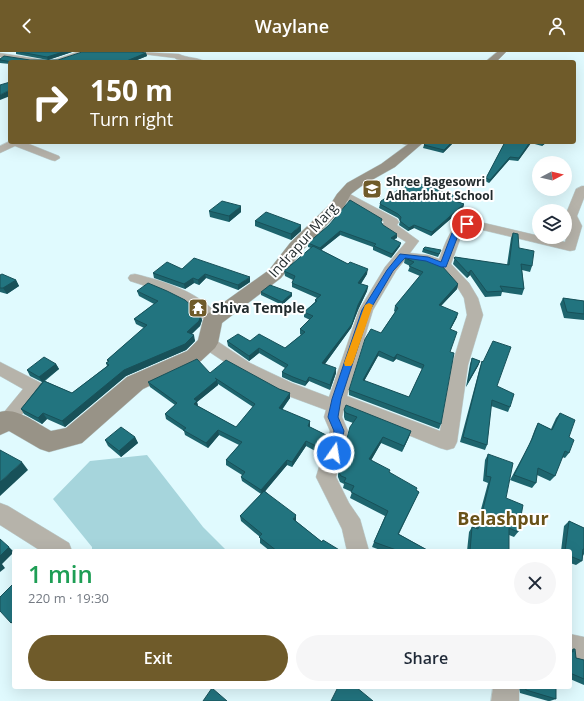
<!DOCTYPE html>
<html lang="en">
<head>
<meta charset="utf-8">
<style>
	body { margin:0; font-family:"Open Sans",sans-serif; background:#f6f6f7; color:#1f2937; height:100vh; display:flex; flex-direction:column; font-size:15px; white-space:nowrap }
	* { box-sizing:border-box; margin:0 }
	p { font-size:13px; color:#747a83 }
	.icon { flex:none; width:22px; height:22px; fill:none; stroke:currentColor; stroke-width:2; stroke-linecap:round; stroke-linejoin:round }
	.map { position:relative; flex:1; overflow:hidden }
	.drawer { position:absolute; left:12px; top:497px; width:560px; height:140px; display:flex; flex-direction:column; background:#fff; border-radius:4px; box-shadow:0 4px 16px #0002 }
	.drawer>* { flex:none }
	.guide { position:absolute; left:8px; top:8px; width:568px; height:84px; border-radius:4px; box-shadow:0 4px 16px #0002; background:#6f5b2a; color:#fff; overflow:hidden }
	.needle { width:26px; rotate:83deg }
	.tools { position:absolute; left:532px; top:104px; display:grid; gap:8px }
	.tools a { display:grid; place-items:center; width:40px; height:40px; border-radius:50%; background:#fff; box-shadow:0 4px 16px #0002; font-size:20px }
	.pin { position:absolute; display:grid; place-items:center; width:34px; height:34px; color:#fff; margin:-17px; border:2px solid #fff; border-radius:50%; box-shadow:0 1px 4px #0007 }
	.me { position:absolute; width:44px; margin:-22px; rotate:13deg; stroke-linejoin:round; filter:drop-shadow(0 0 3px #0008) }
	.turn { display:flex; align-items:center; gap:14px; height:84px; padding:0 16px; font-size:18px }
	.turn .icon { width:52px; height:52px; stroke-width:2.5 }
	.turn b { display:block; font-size:28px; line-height:34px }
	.round { display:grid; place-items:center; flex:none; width:42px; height:42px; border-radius:21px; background:#f6f6f7 }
	.head { display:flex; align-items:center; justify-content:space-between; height:68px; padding:0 16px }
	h1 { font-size:24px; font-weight:600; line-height:30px; color:#1e9e55 }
	.button { display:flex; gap:8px; margin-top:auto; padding:8px 16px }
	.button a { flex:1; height:46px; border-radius:24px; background:#6f5b2a; color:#fff; font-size:16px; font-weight:600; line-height:46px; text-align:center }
	.button a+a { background:#f6f6f7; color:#1f2937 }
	header { display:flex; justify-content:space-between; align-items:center; height:52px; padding:0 16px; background:#6f5b2a; color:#fff; font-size:18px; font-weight:600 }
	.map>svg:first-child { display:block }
	.green { fill:#a6d5dc }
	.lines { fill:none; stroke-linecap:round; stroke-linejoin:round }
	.street-casing { stroke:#bed5d8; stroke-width:1 }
	.secondary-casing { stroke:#bed5d8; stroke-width:1 }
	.street { fill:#b6b3aa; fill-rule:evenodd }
	.secondary { fill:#989387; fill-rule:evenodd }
	.wall { fill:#1d646d; fill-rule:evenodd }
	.shaded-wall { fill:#185159 }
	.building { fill:#22747f; stroke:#185159; fill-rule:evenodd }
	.route { fill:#1a73e8; stroke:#114b97 }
	.slow { fill:#f59e0b }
	.labels { text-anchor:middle; stroke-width:4; stroke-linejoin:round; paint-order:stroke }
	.far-poi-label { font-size:12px; font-weight:bold; fill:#222b2d; stroke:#fff; text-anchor:start }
	.street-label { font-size:14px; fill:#222b2d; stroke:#fff }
	.poi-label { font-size:14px; font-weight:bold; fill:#222b2d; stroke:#fff; text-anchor:start }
	.near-neighbourhood-label { font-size:18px; font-weight:bold; fill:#695218; stroke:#fff }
</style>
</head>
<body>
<header><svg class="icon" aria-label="back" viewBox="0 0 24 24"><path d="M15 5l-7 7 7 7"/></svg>Waylane<svg class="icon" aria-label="person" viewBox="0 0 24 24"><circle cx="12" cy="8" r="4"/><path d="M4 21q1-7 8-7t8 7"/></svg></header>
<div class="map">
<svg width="584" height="649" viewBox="0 0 584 649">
	<rect width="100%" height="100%" fill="#e0fafe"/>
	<path class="green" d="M 147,403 L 203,475 L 227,499 L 92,499 L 92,495 L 53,447 L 90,409 Z"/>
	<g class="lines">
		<defs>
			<path id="street" d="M 77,0 L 87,0 L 59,10 L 48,10 Z
				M 139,0 L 179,2 C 186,6 198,5 206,10 L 189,10 L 176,7 L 175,6 L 142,2 Z
				M 0,1 L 44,8 L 48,10 L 31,10 L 0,5 Z
				M 10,89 L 24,90 L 59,104 L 60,106 L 55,109 L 51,108 L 15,94 L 0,101 L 0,94 Z
				M 401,90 L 419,90 L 421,92 L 416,95 L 403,92 Z
				M 582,134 L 584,134 L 584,146 L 577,164 L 582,174 L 575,198 L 570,199 L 470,175 L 462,182 L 451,212 L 469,231 L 478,246 L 483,263 L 468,313 L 457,390 L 454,396 L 447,398 L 440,396 L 344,357 L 342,365 L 348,379 L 336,425 L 349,451 L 360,467 L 369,499 L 347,499 L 342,477 L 316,425 L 330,379 L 324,365 L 326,358 L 280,341 L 238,319 L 202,295 L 200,291 L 202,287 L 208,285 L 214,287 L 250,311 L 292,331 L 329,345 L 359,258 L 385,215 L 406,190 L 384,176 L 382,173 L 384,170 L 340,145 L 338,143 L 340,141 L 348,141 L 397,167 L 399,170 L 397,173 L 419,189 L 410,201 L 428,203 L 439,207 C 445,193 450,172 467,167 L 565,190 L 570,174 L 565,164 L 576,137 ZM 405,208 L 425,211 L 442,218 L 456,233 L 464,246 L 467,263 L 452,313 L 440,379 L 347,344 L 373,258 L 396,219 Z
				M 135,222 C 164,229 204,241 221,268 L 218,272 C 206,275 200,262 191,255 C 173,242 151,236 130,229 L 128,226 L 130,223 Z
				M 0,310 L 41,331 L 44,336 L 14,372 L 8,374 L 2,372 L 0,365 L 23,337 L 0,324 Z
				M 0,451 L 8,454 L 69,491 L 72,499 L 41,499 L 0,473 Z
				M 570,582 L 584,585 L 584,611 L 570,608 Z
				M 493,635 L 519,635 L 519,649 L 491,649 Z"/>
			<path id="secondary" d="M 497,0 L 506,0 L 496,10 L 485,10 Z
				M 411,90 L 424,90 L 395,115 L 363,133 L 351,142 L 344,155 L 302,199 L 281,226 L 222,271 L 218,291 L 215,296 L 201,309 L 143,337 L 82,391 L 49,400 L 40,397 L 9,379 L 0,383 L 0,360 C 17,355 36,371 51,379 L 66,376 L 127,325 L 187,299 L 198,288 L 203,268 L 206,263 L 269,218 L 290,191 L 332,150 L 337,142 L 347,131 L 381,112 Z"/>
		</defs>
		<use href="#street" class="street-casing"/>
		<use href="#secondary" class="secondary-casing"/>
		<use href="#street" class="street"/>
		<use href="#secondary" class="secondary"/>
	</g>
	<path class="wall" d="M 16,0 L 72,0 L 48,8 L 58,8 L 146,1 L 147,4 L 132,10 L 10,10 L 10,12 L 0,11 L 0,7 L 30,8 L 48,8 L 16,2 Z
		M 427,90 L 454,90 L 443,101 L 423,96 L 424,93 Z
		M 505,90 L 547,90 L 542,94 L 531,91 L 518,109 L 509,108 L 489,131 L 485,129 L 486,126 Z
		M 456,144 L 454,148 L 464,152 L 463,156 L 431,184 L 414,176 L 408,179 L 399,173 L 400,169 L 398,166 L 379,156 L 380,152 Z
		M 209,159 L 241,160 L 229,170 L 210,165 Z
		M 255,169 L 301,179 L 291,188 L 255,174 Z
		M 382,171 L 383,173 L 397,186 L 394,187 L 400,194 L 391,206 L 373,198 L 373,195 L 340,183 L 321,198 L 367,222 L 361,232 L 368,234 L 367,239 L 358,258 L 351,276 L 325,312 L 336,321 L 330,338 L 309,329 L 305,334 L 293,330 L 282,325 L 282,320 L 285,316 L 259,301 L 249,309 L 228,294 L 227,289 L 250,289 L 285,296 L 301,283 L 300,282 L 300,277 L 310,268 L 304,265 L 304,260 L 315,250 L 315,248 L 317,246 L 292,235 L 292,231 L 293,228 L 285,224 L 284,219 L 311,196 L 308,195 L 308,191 L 329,173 Z
		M 513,181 L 519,196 L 532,214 L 530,220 L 522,218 L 524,237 L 522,243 L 502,240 L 501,244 L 485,245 L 470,223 L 467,226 L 453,212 L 455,205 L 507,213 L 511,186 Z
		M 423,197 L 440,201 L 438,205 L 422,200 Z
		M 407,204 L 458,232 L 457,237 L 441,254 L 457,265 L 450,278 L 450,300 L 441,372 L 439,377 L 349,343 L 349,338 L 381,281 L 395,260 L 394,259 L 395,254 L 420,224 L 408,219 L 410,214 L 404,211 L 405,206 ZM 378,304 L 393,310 L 396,307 L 422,317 L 409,345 L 364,329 Z
		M 182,217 L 250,230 L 238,238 L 206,226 L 199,233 L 194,231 L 185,237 L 154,226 L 153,221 Z
		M 0,223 L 16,228 L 19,234 L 7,242 L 0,240 Z
		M 137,239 L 202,268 L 200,274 L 192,282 L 195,289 L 186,298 L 126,324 L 65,375 L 47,367 L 42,372 L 24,362 L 21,357 L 42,330 L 30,324 L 27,318 L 56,312 L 59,317 L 45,329 L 72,341 L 107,314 L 106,311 L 108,310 L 107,308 L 144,276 L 136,272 L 134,267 L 154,252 L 139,244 Z
		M 261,240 L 292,244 L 282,253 L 261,243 Z
		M 563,246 L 584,249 L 584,268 L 564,266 L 560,252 Z
		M 472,306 L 480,309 L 478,314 L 466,335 L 470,312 Z
		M 482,309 L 510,355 L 508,360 L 491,354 L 487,393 L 485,398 L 460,390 L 480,315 Z
		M 210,321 L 279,337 L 290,341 L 290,346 L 282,358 L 310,369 L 310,375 L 326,383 L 326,388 L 321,402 L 306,394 L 292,415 L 287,413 L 265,439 L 296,469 L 322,490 L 341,499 L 270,499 L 260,491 L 260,485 L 241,469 L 240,464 L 261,442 L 242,429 L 241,425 L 242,423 L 226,413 L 226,408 L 239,393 L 219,383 L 208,396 L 185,383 L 184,379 L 166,367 L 165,362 L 175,353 L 150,335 L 148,330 ZM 218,332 L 253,355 L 236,375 L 198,354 L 197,350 L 218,333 Z
		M 344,358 L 411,379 L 409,385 L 402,400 L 381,391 L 371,408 L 419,440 L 399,482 L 429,499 L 383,499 L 372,495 L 374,490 L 385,464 L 350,446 L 352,440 L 343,436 L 344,432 L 340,430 L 338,425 L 338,419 L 342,411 L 342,405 L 353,371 L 345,368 L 344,365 Z
		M 560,361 L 569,385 L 569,401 L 565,406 L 562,405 L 555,424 L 550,429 L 537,423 L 536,431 L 532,436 L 510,428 L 529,393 L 535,377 L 538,371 L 551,377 L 556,366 Z
		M 135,385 L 138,391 L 121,405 L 108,394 L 105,388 Z
		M 488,402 L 506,446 L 518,480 L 514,485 L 509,483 L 509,499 L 467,499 L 469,480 L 472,475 L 476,476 L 488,431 L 483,429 L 485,408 Z
		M 569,469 L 584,476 L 584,502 L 583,504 L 582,509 L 576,513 L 570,511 L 570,499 L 561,499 L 564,474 Z
		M 573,597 L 576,606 L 584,608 L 584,633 L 570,627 L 570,599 Z
		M 519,635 L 556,635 L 556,647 L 550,649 L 548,649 L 520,641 Z"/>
	<path class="shaded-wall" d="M 63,0 L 72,0 L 48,8 L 47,5 Z
		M 146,1 L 147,4 L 132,10 L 124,10 Z
		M 10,38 L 10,44 L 0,48 L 0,43 Z
		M 452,90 L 454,90 L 443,101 L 444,98 Z
		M 530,90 L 531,90 L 531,91 L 518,109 L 519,106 Z
		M 545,90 L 547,90 L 542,94 L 543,91 Z
		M 510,105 L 509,108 L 489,131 L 490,128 Z
		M 464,152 L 463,156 L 431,184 L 432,180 Z
		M 241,154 L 241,160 L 229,170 L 229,164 Z
		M 301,173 L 301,179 L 291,188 L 291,182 Z
		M 414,173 L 414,176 L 408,179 L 409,176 Z
		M 340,179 L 340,183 L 320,199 L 320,196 Z
		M 397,182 L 397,186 L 390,189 L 391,186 Z
		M 401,191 L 400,194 L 391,206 L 392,202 Z
		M 368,217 L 367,222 L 358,236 L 358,231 Z
		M 471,218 L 470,223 L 467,226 L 468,221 Z
		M 205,222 L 206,226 L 199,233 L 198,228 Z
		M 250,225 L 250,230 L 238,238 L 238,233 Z
		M 193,226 L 194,231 L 185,237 L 184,232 Z
		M 16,228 L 19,234 L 7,242 L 3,236 Z
		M 458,232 L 457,237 L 437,258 L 439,253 Z
		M 368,234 L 367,239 L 358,258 L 351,276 L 322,316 L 322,311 L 358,253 Z
		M 292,241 L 292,244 L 282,253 L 282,250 Z
		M 458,261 L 457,265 L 448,282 L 450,277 Z
		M 201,262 L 202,268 L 200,274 L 188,285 L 187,280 Z
		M 194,283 L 195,289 L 186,298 L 126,324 L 65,375 L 62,369 L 124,318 Z
		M 259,296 L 259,301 L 249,309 L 249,304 Z
		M 379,299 L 378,304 L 362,333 L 363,328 Z
		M 397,302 L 396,307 L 393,310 L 394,306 Z
		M 480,309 L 478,314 L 466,335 L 468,330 Z
		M 56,312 L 59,317 L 42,330 L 39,325 Z
		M 336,316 L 336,321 L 330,338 L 330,333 Z
		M 309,325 L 309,329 L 305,334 L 306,330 Z
		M 217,328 L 218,333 L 197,350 L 198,354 L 194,352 L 194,347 Z
		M 290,341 L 290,346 L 279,361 L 279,356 Z
		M 43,361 L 47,367 L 42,372 L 38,366 Z
		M 310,369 L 310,374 L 308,379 L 308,374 Z
		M 218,378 L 219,383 L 208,396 L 206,391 Z
		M 411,379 L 409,385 L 402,400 L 404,394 Z
		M 326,383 L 326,388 L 321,402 L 322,397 Z
		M 135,385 L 138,391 L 121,405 L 119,399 Z
		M 383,385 L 381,391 L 368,414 L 369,407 Z
		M 306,389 L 306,394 L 292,415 L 292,410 Z
		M 287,408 L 287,413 L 262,443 L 261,438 Z
		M 22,410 L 28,418 L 0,444 L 0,430 Z
		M 296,463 L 296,469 L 293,473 L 293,467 Z
		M 9,495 L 14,500 L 2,512 L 5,516 L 0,520 L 0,504 Z
		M 14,568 L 14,572 L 11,571 Z"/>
	<path class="building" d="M 20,0 L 63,0 L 47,5 Z
		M 82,0 L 140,0 L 146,1 L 124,10 L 13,10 L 0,8 L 0,7 L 4,4 L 30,8 L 58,8 Z
		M 10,30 L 10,38 L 0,43 L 0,33 Z
		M 427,90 L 452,90 L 444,98 L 424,93 Z
		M 505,90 L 530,90 L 519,106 L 510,105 L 490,128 L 486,126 Z
		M 412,129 L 456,144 L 452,148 L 464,152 L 432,180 L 414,173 L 409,176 L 400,169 L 401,165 L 398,162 L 380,152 L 381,149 Z
		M 350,148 L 382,167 L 381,170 L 383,173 L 397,182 L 391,186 L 401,191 L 392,202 L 374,194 L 376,192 L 340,179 L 320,196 L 308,191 L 329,173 Z
		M 222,149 L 241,154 L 229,164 L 209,159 Z
		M 266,160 L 301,173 L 291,182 L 255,169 Z
		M 513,181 L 518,182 L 519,196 L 534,199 L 532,214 L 521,212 L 524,237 L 500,234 L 503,239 L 487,240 L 471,218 L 468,221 L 454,206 L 455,205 L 509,213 Z
		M 313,194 L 348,212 L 350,210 L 368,217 L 358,231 L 368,234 L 358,253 L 352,272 L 322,311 L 336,316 L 330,333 L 309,325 L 306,330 L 293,325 L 282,320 L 288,313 L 259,296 L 249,304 L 227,289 L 238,282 L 250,289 L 259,282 L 285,296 L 305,280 L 300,277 L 313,264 L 304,260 L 317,249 L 315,248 L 321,243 L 292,231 L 295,224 L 284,219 Z
		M 425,195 L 441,198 L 439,202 L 423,197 Z
		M 407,204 L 426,207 L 442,214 L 458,232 L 439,253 L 458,261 L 450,277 L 457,280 L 450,300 L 454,301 L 441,372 L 349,338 L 365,287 L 371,277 L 381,281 L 398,256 L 395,254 L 423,220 L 409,214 L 414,210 L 405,206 ZM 379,299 L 394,306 L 397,302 L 424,313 L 409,345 L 363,328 Z
		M 194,206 L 250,225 L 238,233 L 205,222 L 198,228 L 193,226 L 184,232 L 153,221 L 167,210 L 182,217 Z
		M 2,222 L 16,228 L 3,236 L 0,236 L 0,223 Z
		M 148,231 L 167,239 L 185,248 L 201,262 L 199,269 L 187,280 L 194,283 L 185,292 L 124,318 L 62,369 L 43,361 L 38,366 L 21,357 L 44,329 L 72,341 L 109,313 L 106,311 L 109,309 L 107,308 L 147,273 L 134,267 L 158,249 L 137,239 Z
		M 270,233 L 292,241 L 282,250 L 261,240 Z
		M 563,246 L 584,249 L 584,262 L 567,260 Z
		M 493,289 L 511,295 L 497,334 L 514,342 L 510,355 L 492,348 L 487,393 L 463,385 L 482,309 L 483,310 Z
		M 44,305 L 56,312 L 39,325 L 27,318 Z
		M 472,306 L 480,309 L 468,330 Z
		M 197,307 L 210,321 L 226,308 L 279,337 L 290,341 L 279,356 L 310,369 L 308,374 L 326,383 L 322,397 L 306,389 L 292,410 L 287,408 L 261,438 L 241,425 L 245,420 L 226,408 L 242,390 L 218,378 L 206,391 L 183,378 L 186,376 L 165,362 L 177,351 L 148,330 ZM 215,326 L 255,352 L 236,375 L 194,352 L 197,349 L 194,347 L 217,328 Z
		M 346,353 L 411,379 L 404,394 L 383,385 L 369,407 L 390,418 L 389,420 L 417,436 L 416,438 L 419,440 L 398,482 L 429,499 L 399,499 L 374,490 L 388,459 L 351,440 L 354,434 L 344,430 L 346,426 L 341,424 L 338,419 L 344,406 L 342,405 L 350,375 L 357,365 L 346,361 L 344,358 Z
		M 560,361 L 575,368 L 569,385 L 574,388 L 569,401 L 565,399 L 555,424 L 538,416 L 536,431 L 514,423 L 532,387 L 538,371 L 552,378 Z
		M 121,375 L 135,385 L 119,399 L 105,388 Z
		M 0,398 L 22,410 L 0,430 Z
		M 488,402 L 513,411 L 506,446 L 523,453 L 518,480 L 509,476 L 509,499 L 470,499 L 472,475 L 478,477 L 491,425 L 486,424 Z
		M 264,439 L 296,463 L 293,467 L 322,490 L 323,488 L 341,499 L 277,499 L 259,485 L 262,482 L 240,464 Z
		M 569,469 L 584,476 L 584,497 L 583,497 L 582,509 L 570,504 L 570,499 L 565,499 Z
		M 0,487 L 9,495 L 0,504 Z
		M 14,531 L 14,568 L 11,571 L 0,559 L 0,545 Z
		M 570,553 L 571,553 L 570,574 Z
		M 573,597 L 575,597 L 576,606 L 584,608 L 584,627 L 570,621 L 570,599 L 573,600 Z
		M 338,635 L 356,635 L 373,649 L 331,649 Z
		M 525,635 L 556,635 L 556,647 L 526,638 Z
		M 212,636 L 227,649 L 203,649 Z"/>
	<path class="route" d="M 465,170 L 470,172 L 459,181 L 446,215 L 441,215 L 426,209 L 405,206 L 393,219 L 370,258 L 341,347 L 338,365 L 344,379 L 339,401 L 337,404 L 334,406 L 330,404 L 328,401 L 334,379 L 328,365 L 332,347 L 362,258 L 387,218 L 400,202 L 428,205 L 441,210 L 452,181 Z"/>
	<path class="slow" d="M 369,251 L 373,253 L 353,311 L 351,314 L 345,314 L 344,311 L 365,253 Z"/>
	<defs>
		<symbol id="school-square" viewBox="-11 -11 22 22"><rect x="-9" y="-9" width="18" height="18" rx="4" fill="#6f5b2a" stroke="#fff"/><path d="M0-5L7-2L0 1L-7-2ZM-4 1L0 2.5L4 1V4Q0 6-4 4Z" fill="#fff"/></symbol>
		<symbol id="temple-square" viewBox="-11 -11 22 22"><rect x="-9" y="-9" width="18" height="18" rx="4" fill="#6f5b2a" stroke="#fff"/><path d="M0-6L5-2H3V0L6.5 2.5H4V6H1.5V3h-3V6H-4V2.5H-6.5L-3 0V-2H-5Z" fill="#fff"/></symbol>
	</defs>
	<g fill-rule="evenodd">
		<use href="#school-square" x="361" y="126" width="22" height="22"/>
		<use href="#temple-square" x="187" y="245" width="22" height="22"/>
	</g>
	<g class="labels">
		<g class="far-poi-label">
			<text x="386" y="134">Shree Bagesowri<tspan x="386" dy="14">Adharbhut School</tspan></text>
		</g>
		<g class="street-label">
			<text transform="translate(303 188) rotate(-48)" y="5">Indrapur Marg</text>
		</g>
		<g class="poi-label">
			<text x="212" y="261">Shiva Temple</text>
		</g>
		<g class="near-neighbourhood-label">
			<text x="503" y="473">Belashpur</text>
		</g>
	</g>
</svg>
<div class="tools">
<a><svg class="needle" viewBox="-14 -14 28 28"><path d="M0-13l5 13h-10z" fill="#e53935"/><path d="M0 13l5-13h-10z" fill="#747a83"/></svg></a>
<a><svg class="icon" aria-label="layers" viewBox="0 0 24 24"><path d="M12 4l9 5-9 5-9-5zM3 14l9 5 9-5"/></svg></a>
</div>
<div class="pin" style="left:467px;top:172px;background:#d93025"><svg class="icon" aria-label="arrive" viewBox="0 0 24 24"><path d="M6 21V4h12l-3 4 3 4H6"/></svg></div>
<svg class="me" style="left:334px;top:401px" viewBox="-20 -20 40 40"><circle r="17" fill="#1a73e8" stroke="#fff" stroke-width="3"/><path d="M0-11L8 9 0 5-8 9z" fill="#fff"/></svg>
<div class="guide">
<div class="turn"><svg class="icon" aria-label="right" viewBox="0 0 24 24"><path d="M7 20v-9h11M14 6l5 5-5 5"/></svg><div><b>150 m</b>Turn right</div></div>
</div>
<section class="drawer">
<div class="head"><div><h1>1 min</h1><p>220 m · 19:30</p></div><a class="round"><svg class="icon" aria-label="close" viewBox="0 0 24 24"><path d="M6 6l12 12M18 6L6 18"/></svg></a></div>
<div class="button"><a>Exit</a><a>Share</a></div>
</section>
</div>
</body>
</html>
